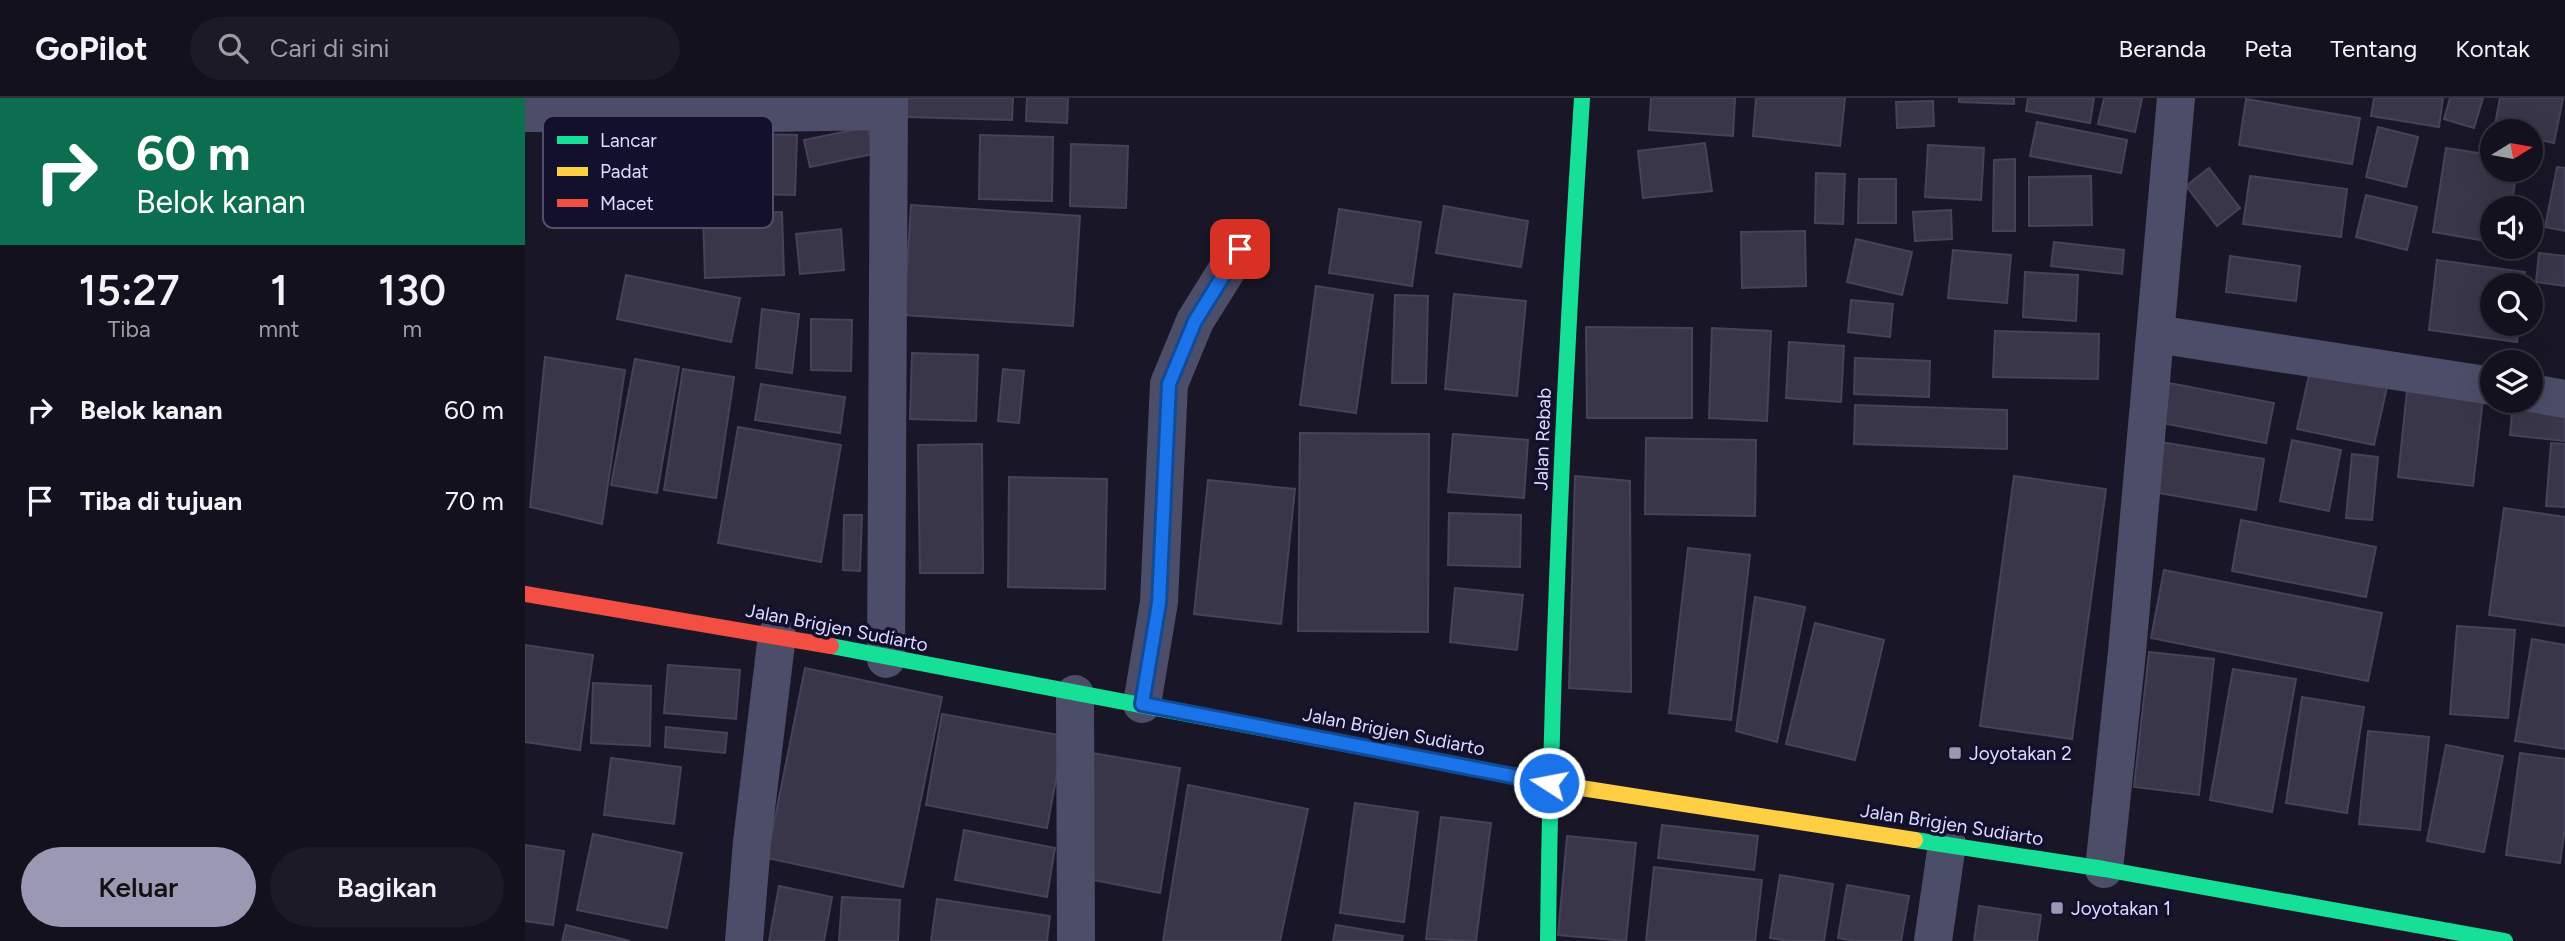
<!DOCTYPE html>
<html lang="id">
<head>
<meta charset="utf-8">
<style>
	body { margin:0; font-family:Figtree,sans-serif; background:#1c1a26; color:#f1f3f6; height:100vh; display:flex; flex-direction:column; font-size:26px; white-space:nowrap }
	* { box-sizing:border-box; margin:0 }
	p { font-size:23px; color:#9d9da4 }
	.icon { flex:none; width:38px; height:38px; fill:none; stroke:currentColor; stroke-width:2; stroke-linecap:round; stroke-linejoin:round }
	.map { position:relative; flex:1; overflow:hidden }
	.panel { display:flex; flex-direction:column; background:#13111d; width:525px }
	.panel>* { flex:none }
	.top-card { background:#0b6e4f; color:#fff; overflow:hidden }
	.needle { width:46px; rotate:79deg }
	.tools { position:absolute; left:1955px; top:21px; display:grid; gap:14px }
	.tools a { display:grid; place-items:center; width:63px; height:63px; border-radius:50%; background:#13111d; box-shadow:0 7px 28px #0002,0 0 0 2px #32313b; font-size:35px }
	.pin { position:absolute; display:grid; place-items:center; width:60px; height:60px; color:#fff; margin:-30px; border-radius:14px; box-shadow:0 4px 10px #0006 }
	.me { position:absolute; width:77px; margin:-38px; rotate:281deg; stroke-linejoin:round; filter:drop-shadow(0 0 5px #0008) }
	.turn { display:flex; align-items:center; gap:24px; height:147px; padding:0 21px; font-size:32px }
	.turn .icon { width:91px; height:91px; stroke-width:2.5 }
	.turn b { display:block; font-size:49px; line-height:60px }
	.eta { display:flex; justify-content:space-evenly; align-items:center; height:119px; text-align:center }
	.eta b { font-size:42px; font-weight:600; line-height:49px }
	.primary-button { display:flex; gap:14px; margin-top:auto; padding:14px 21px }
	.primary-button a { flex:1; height:80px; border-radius:42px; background:#9a98b3; color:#111; font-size:28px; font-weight:600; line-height:80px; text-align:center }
	.primary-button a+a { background:#1c1a26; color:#f1f3f6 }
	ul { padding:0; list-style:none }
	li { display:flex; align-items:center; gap:21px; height:91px; padding:0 21px }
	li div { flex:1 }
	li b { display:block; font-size:26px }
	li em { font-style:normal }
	header { display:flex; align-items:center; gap:42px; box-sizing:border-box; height:98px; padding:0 35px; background:#13111d; border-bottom:2px solid #32313b }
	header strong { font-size:33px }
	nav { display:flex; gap:38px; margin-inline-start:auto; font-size:24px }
	.search { width:490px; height:63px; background:#1c1a26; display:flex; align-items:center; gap:18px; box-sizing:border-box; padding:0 24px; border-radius:38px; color:#9d9da4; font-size:26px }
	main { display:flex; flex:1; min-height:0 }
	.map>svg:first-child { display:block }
	.building { fill:#383648; stroke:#45425a; stroke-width:2 }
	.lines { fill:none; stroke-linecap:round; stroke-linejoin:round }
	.street { stroke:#4c4d68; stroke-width:38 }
	.fast { stroke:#16e098; stroke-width:16 }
	.slow { stroke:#ffcf43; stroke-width:16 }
	.jam { stroke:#f24e42; stroke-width:16 }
	.route-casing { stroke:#114b97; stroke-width:18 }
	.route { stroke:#1a73e8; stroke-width:12 }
	.poi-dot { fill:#9a98b3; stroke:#13102e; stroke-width:2.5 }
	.labels { text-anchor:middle; stroke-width:7; stroke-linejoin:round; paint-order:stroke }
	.street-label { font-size:19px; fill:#dfddff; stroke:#13102e }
	.poi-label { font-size:19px; fill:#dfddff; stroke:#13102e; text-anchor:start }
	.key { fill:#13102e; stroke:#504e6d; stroke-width:2 }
	.key-label { font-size:19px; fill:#dfddff }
</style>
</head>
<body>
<header>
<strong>GoPilot</strong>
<div class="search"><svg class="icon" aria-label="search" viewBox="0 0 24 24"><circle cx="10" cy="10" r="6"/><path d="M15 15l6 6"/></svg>Cari di sini</div>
<nav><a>Beranda</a><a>Peta</a><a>Tentang</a><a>Kontak</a></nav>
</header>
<main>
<section class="panel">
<div class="top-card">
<div class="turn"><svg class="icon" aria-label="right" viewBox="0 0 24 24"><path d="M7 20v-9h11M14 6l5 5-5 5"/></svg><div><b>60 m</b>Belok kanan</div></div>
</div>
<div class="eta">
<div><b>15:27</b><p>Tiba</p></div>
<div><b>1</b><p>mnt</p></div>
<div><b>130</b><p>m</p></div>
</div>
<ul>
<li><svg class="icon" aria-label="right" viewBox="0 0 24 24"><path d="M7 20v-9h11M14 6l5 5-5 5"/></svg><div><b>Belok kanan</b></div><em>60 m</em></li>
<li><svg class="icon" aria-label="arrive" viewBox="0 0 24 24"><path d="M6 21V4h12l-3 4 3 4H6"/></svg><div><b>Tiba di tujuan</b></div><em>70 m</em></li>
</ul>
<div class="primary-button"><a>Keluar</a><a>Bagikan</a></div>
</section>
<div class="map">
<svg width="2040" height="843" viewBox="0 0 2040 843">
	<rect width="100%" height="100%" fill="#191727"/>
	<path class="building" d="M 382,0 L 488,0 L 487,22 L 381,19 Z
		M 502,0 L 543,0 L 542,25 L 501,23 Z
		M 1126,0 L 1210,0 L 1208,38 L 1124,32 Z
		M 1231,0 L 1320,0 L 1315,48 L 1228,38 Z
		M 1434,0 L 1489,0 L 1489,6 L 1434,4 Z
		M 1503,0 L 1569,0 L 1565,25 L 1501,13 Z
		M 1579,0 L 1617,0 L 1610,34 L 1573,26 Z
		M 1849,0 L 1918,0 L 1914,29 L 1846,18 Z
		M 1925,0 L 1958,0 L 1949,30 L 1919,21 Z
		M 1975,0 L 2038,0 L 2029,45 L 2006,40 L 2006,33 L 1969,32 Z
		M 1721,1 L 1835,20 L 1827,66 L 1714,47 Z
		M 1408,3 L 1409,28 L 1372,30 L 1371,4 Z
		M 1512,24 L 1602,42 L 1596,75 L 1505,58 Z
		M 343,29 L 348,56 L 285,69 L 279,42 Z
		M 1853,29 L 1893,39 L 1881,89 L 1841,79 Z
		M 226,36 L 272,37 L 270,97 L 224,96 Z
		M 455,37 L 528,39 L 527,103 L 454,101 Z
		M 1180,45 L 1187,93 L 1118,100 L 1113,53 Z
		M 546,46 L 603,48 L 601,110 L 545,108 Z
		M 1403,47 L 1459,50 L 1456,102 L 1400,99 Z
		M 1921,50 L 1967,57 L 1967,72 L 1992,72 L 1986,110 L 1967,110 L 1967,144 L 1908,134 Z
		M 1490,61 L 1490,133 L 1468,133 L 1469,62 Z
		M 2032,69 L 2040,70 L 2040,133 L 2020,129 Z
		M 1684,70 L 1715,110 L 1692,128 L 1661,88 Z
		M 1291,75 L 1320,76 L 1318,126 L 1290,125 Z
		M 1566,78 L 1567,127 L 1504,128 L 1504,79 Z
		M 1725,78 L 1822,91 L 1816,139 L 1718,126 Z
		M 1334,81 L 1371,81 L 1371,125 L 1333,125 Z
		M 1841,97 L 1892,109 L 1882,152 L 1831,139 Z
		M 386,107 L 555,118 L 548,228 L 379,217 Z
		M 919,108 L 1003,123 L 996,169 L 911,155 Z
		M 814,111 L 896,124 L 887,188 L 804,175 Z
		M 1426,112 L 1427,141 L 1390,143 L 1388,114 Z
		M 257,114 L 259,177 L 180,180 L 178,117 Z
		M 316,131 L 319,172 L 275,176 L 271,136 Z
		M 1280,133 L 1281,188 L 1217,190 L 1216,134 Z
		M 1331,141 L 1387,154 L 1377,197 L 1322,184 Z
		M 1529,144 L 1599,152 L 1597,176 L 1526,168 Z
		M 1428,152 L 1486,157 L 1482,205 L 1423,200 Z
		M 2014,155 L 2040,158 L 2040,188 L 2011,184 Z
		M 1705,158 L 1775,168 L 1771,203 L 1701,194 Z
		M 1912,162 L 2000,174 L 1999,187 L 1967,187 L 1967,226 L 1994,226 L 1992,244 L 1904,232 Z
		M 1500,174 L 1553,177 L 1551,223 L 1498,219 Z
		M 101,177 L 215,200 L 206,244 L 92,221 Z
		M 791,188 L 848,197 L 831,315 L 775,307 Z
		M 929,196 L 1001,203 L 992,298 L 920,291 Z
		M 870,197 L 903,198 L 901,285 L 867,285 Z
		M 1326,202 L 1368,206 L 1365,239 L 1323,234 Z
		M 237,211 L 274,216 L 267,275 L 231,270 Z
		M 286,221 L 327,222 L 326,273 L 286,272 Z
		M 1061,229 L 1167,230 L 1167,320 L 1062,320 Z
		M 1187,230 L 1246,233 L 1242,323 L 1184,320 Z
		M 1470,233 L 1574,236 L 1573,281 L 1468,279 Z
		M 1264,244 L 1319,248 L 1316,304 L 1261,300 Z
		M 387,255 L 453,257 L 451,323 L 385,321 Z
		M 20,259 L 100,272 L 77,426 L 5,409 Z
		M 1330,260 L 1405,263 L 1404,299 L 1329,296 Z
		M 110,261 L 154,269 L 132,395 L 86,387 Z
		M 158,271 L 209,279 L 191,400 L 139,392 Z
		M 478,271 L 499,273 L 494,325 L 473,323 Z
		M 1785,273 L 1862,289 L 1849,347 L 1772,331 Z
		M 1883,283 L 1959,292 L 1948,388 L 1873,379 Z
		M 1644,285 L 1749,305 L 1741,345 L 1637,325 Z
		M 236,286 L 320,299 L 315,335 L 230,322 Z
		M 1988,303 L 2040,308 L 2040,343 L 1985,337 Z
		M 1330,307 L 1482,312 L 1482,351 L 1329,346 Z
		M 213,329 L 316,347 L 296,464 L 193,445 Z
		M 775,335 L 904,336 L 903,534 L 773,533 Z
		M 928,336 L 1003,342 L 999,400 L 923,394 Z
		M 1121,340 L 1231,342 L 1230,418 L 1120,416 Z
		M 1767,342 L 1816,352 L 1804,413 L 1755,403 Z
		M 1630,343 L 1739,361 L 1731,412 L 1622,393 Z
		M 2026,345 L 2040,346 L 2040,409 L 2021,408 Z
		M 457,346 L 458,475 L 395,475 L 393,347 Z
		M 1827,356 L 1853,359 L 1847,422 L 1821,420 Z
		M 1050,378 L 1105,383 L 1106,594 L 1044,590 Z
		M 1489,378 L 1581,391 L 1547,641 L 1455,628 Z
		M 484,379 L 582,381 L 580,491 L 483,489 Z
		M 683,382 L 770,391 L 756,526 L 669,516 Z
		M 1979,410 L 2040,419 L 2040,528 L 1964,517 Z
		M 924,415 L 996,417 L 995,469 L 923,467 Z
		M 319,417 L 337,417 L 335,473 L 318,472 Z
		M 1716,422 L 1851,449 L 1841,499 L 1707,473 Z
		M 1163,450 L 1225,457 L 1206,622 L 1144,615 Z
		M 1639,472 L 1857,515 L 1843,583 L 1626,540 Z
		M 930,490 L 998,497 L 992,552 L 925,544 Z
		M 1230,499 L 1280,509 L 1252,644 L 1211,633 Z
		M 1290,525 L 1359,542 L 1330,662 L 1261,646 Z
		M 1932,528 L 1990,532 L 1983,620 L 1925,616 Z
		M 2007,541 L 2040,547 L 2040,651 L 1990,643 Z
		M 0,547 L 68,557 L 55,652 L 0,644 Z
		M 1624,554 L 1689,561 L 1674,697 L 1609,689 Z
		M 143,567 L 215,572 L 211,621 L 139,615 Z
		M 280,570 L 417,599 L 378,789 L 242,760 Z
		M 1708,571 L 1771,581 L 1747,714 L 1685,702 Z
		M 68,585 L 126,588 L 125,648 L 66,645 Z
		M 1777,599 L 1839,609 L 1822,715 L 1761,705 Z
		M 417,616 L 539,638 L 522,730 L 401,707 Z
		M 141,629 L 202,635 L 200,655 L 140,649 Z
		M 1843,633 L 1904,639 L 1895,732 L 1834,726 Z
		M 1921,647 L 1978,658 L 1959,754 L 1902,743 Z
		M 567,655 L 655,670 L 635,795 L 563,781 Z
		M 1995,655 L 2040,661 L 2040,729 L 2035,765 L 1981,757 Z
		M 86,660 L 156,669 L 149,726 L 79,717 Z
		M 663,687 L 783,711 L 755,843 L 638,843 Z
		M 830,705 L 893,714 L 879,824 L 815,815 Z
		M 916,719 L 966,725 L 951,843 L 901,841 Z
		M 1137,727 L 1233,738 L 1229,772 L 1133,760 Z
		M 439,732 L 530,750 L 522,799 L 430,782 Z
		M 68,736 L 157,755 L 142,830 L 52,812 Z
		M 1042,738 L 1111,745 L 1101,843 L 1033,837 Z
		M 0,747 L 39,753 L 28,827 L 0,823 Z
		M 1129,769 L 1237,782 L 1230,843 L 1121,843 Z
		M 1255,777 L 1308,786 L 1299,843 L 1265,843 L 1245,840 Z
		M 1322,787 L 1384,798 L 1376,843 L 1330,843 L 1313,840 Z
		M 254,788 L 307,799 L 299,843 L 244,843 Z
		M 317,799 L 375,802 L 373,843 L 314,843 Z
		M 412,801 L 525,818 L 522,843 L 406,843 Z
		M 1454,808 L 1516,817 L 1512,843 L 1449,843 Z
		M 41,827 L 105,843 L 37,843 Z
		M 811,827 L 878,838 L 877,843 L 808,843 Z"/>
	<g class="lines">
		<path class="street" d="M 0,15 L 181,16 L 364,13
			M 1631,236 L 1967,288
			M 2006,295 L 2040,301
			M 361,561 L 364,0
			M 550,596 L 551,843
			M 617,606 L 634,504 L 644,286 L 670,223 L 715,151
			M 1579,771 L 1602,554 L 1651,0
			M 219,843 L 227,744 L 252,537
			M 1408,843 L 1422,746"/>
		<path class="fast" d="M 306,548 L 920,665
			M 1390,742 L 1579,771 L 1980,843
			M 1023,843 C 1026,562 1039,281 1057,0"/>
		<path class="slow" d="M 920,665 L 1024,685 L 1390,742"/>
		<path class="jam" d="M 0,496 L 306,548"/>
	</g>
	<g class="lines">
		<defs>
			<path id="route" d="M 715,151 L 670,223 L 644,286 L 634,505 L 617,606 L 1024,685"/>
		</defs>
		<use href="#route" class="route-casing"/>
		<use href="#route" class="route"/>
	</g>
	<g class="poi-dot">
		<rect x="1423" y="648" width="14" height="14" rx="3.5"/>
		<rect x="1525" y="803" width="14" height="14" rx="3.5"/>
	</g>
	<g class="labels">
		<g class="street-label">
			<text transform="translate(1017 341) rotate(-88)" y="7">Jalan Rebab</text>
			<text transform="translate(312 529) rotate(11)" y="7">Jalan Brigjen Sudiarto</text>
			<text transform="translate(869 633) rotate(11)" y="7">Jalan Brigjen Sudiarto</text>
			<text transform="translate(1427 726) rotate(9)" y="7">Jalan Brigjen Sudiarto</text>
		</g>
		<g class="poi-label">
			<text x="1444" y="662">Joyotakan 2</text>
			<text x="1546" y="817">Joyotakan 1</text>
		</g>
	</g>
	<rect x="18" y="18" width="230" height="112" rx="10" class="key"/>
	<rect x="32" y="38" width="31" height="8" fill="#16e098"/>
	<rect x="32" y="69" width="31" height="9" fill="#ffcf43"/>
	<rect x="32" y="101" width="31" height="8" fill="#f24e42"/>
	<g class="key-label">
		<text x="75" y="49">Lancar</text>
		<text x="75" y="80">Padat</text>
		<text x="75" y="112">Macet</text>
	</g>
</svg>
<div class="tools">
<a><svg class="needle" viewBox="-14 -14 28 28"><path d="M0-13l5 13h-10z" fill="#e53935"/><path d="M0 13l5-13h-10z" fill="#9d9da4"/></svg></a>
<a><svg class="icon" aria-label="sound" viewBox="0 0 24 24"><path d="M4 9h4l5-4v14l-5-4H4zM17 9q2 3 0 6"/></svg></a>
<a><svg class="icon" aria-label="search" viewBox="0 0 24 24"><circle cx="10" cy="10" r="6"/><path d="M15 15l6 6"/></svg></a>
<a><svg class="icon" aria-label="layers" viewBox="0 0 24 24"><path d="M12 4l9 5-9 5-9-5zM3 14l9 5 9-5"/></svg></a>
</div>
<div class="pin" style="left:715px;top:151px;background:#d93025"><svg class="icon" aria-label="arrive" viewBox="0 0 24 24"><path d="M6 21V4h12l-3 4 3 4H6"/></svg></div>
<svg class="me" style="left:1024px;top:685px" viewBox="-20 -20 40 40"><circle r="17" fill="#1a73e8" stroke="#fff" stroke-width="3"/><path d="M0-11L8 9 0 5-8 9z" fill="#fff"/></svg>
</div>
</main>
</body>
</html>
